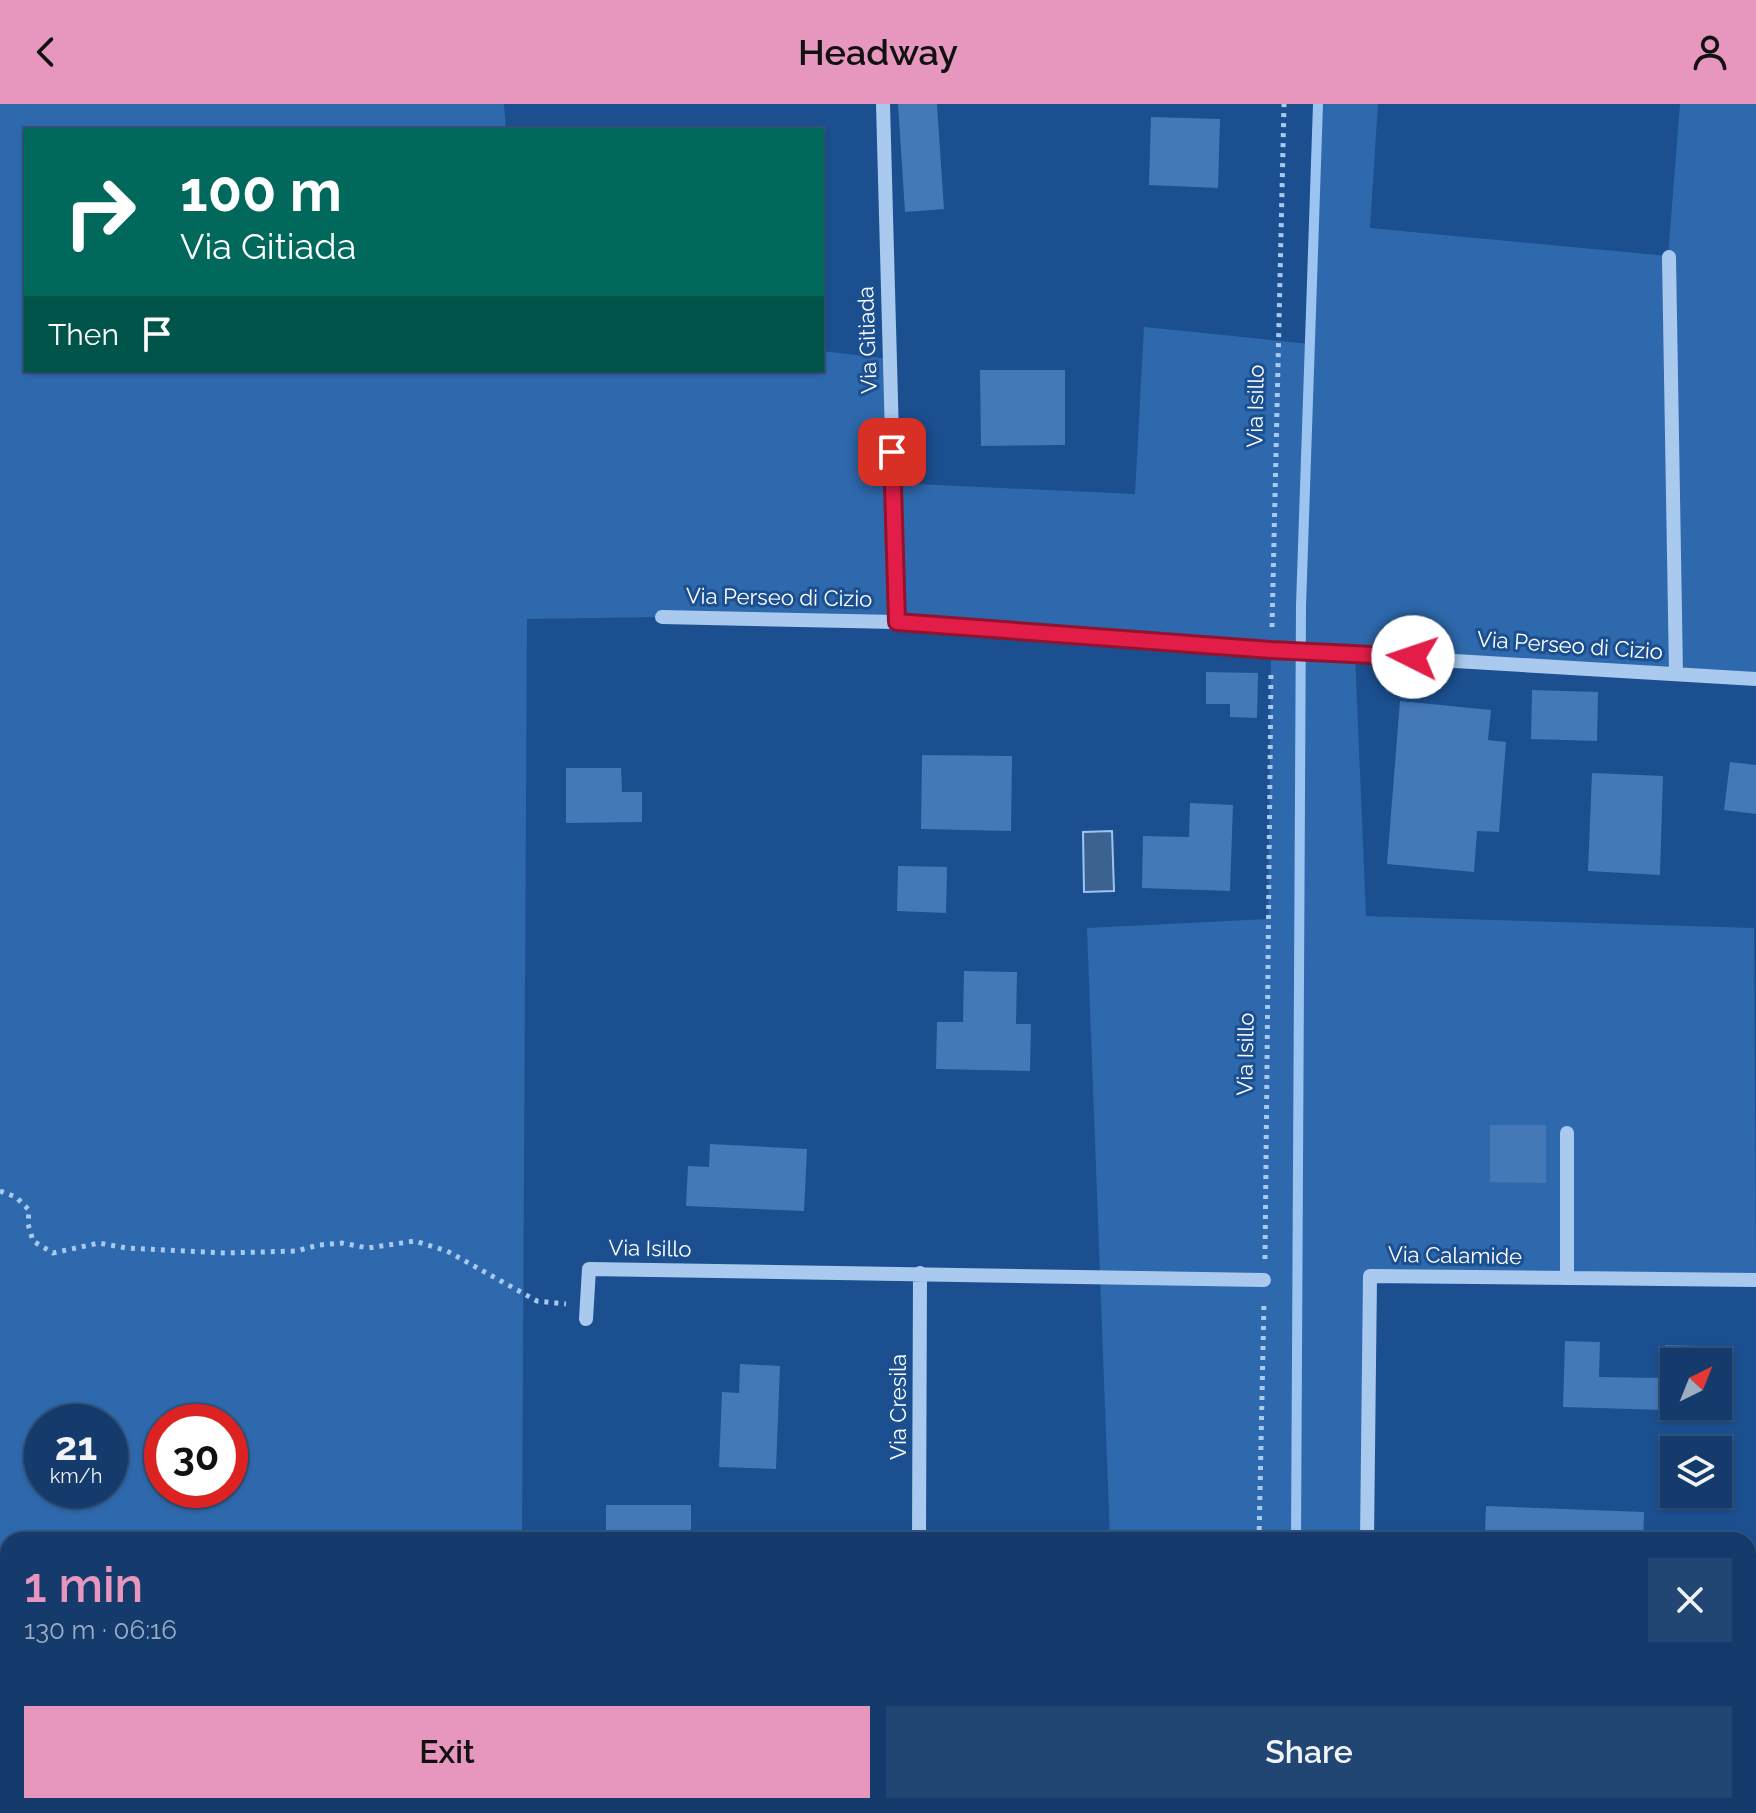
<!DOCTYPE html>
<html lang="en">
<head>
<meta charset="utf-8">
<style>
	body { margin:0; font-family:Raleway,sans-serif; background:#214673; color:#f1f3f6; height:100vh; display:flex; flex-direction:column; font-size:30px; white-space:nowrap }
	* { box-sizing:border-box; margin:0 }
	p { font-size:26px; color:#9dadc1 }
	.icon { flex:none; width:44px; height:44px; fill:none; stroke:currentColor; stroke-width:2; stroke-linecap:round; stroke-linejoin:round }
	.map { position:relative; flex:1; overflow:hidden }
	.drawer { position:absolute; left:0px; top:1428px; width:1756px; height:282px; display:flex; flex-direction:column; background:#143b6b; border-radius:24px 24px 0 0; box-shadow:0 2px 6px #0004,0 0 0 2px #33557e }
	.drawer>* { flex:none }
	.hud { position:absolute; left:24px; top:24px; width:800px; height:244px; border-radius:0px; box-shadow:0 2px 6px #0004,0 0 0 2px #33557e; background:#00695c; color:#fff; overflow:hidden }
	.needle { width:52px; rotate:43deg }
	.buttons { position:absolute; left:1660px; top:1244px; display:grid; gap:16px }
	.buttons a { display:grid; place-items:center; width:72px; height:72px; border-radius:0px; background:#143b6b; box-shadow:0 2px 6px #0004,0 0 0 2px #33557e; font-size:40px }
	.speed { position:absolute; left:24px; top:1300px; display:flex; gap:16px; font-size:40px; font-weight:700; text-align:center }
	.speed>* { display:grid; place-content:center; width:104px; height:104px; border-radius:50%; background:#143b6b; box-shadow:0 2px 6px #0004,0 0 0 2px #33557e; line-height:1 }
	.speed small { font-size:20px; font-weight:400 }
	.speed .limit { border:12px solid #d22; background:#fff; color:#111 }
	.pin { position:absolute; display:grid; place-items:center; width:68px; height:68px; color:#fff; margin:-34px; border-radius:16px; box-shadow:0 4px 12px #0006 }
	.me { position:absolute; width:88px; margin:-44px; rotate:274deg; stroke-linejoin:round; filter:drop-shadow(0 0 6px #0008) }
	.turn { display:flex; align-items:center; gap:28px; height:168px; padding:0 24px; font-size:36px }
	.turn .icon { width:104px; height:104px; stroke-width:2.5 }
	.turn b { display:block; font-size:56px; line-height:68px }
	.then { display:flex; align-items:center; height:76px; padding:0 24px; background:#0003; gap:16px; font-size:30px }
	.round { display:grid; place-items:center; flex:none; width:84px; height:84px; border-radius:0px; background:#214673 }
	.summary { display:flex; align-items:center; justify-content:space-between; height:136px; padding:0 24px }
	h1 { font-size:48px; font-weight:600; line-height:60px; color:#e797bd }
	.action { display:flex; gap:16px; margin-top:auto; padding:16px 24px }
	.action a { flex:1; height:92px; border-radius:0px; background:#e797bd; color:#111; font-size:32px; font-weight:600; line-height:92px; text-align:center }
	.action a+a { background:#214673; color:#f1f3f6 }
	header { display:flex; justify-content:space-between; align-items:center; height:104px; padding:0 24px; background:#e797bd; color:#111; font-size:36px; font-weight:600 }
	.map>svg:first-child { display:block }
	.green { fill:#2e69ad; fill-rule:evenodd }
	.water { fill:#3c6290; stroke:#9cc4f0; stroke-width:2 }
	.lines { fill:none; stroke-linecap:round; stroke-linejoin:round }
	.stream { stroke:#9cc4f0; stroke-width:10 }
	.building { fill:#4478b7 }
	.path { stroke:#a9c9ee; stroke-width:5; stroke-dasharray:4 6; stroke-linecap:butt }
	.minor { stroke:#a9c9ee; stroke-width:14 }
	.route-casing { stroke:#92132f; stroke-width:20 }
	.route { stroke:#e11d48; stroke-width:14 }
	.labels { text-anchor:middle; stroke-width:6; stroke-linejoin:round; paint-order:stroke }
	.street-label { font-size:22px; fill:#fff; stroke:#1b4f8f }
</style>
</head>
<body>
<header><svg class="icon" aria-label="back" viewBox="0 0 24 24"><path d="M15 5l-7 7 7 7"/></svg>Headway<svg class="icon" aria-label="person" viewBox="0 0 24 24"><circle cx="12" cy="8" r="4"/><path d="M4 21q1-7 8-7t8 7"/></svg></header>
<div class="map">
<svg width="1756" height="1709" viewBox="0 0 1756 1709">
	<rect width="100%" height="100%" fill="#1b4f8f"/>
	<path class="green" d="M 0,0 L 504,0 L 506,26 L 26,26 L 26,266 L 822,266 L 822,247 L 890,255 L 894,379 L 1135,390 L 1144,223 L 1310,240 L 1318,0 L 1378,0 L 1370,124 L 1668,152 L 1680,0 L 1756,0 L 1756,575 L 1355,550 L 1366,812 L 1754,824 L 1756,1176 L 1370,1172 L 1367,1436 L 1110,1436 L 1087,824 L 1268,815 L 1271,546 L 662,513 L 527,515 L 522,1436 L 8,1436 L 8,1702 L 520,1702 L 520,1709 L 0,1709 ZM 42,1318 L 110,1318 L 110,1386 L 42,1386 ZM 162,1318 L 230,1318 L 230,1386 L 162,1386 Z
		M 919,1702 L 1363,1702 L 1362,1709 L 919,1709 Z"/>
	<path class="water" d="M 1112,727 L 1114,787 L 1084,788 L 1083,728 Z"/>
	<g class="lines">
		<path class="stream" d="M 1296,1436 L 1301,502 L 1318,0
			M 1294,1709 L 1294,1702"/>
	</g>
	<path class="building" d="M 898,0 L 937,0 L 944,105 L 905,108 Z
		M 1151,13 L 1220,15 L 1218,84 L 1149,81 Z
		M 980,266 L 1065,266 L 1065,341 L 981,342 Z
		M 1206,568 L 1258,569 L 1257,614 L 1230,613 L 1230,600 L 1206,600 Z
		M 1532,586 L 1598,588 L 1597,637 L 1531,635 Z
		M 1400,597 L 1491,606 L 1488,636 L 1506,638 L 1499,728 L 1477,727 L 1474,768 L 1387,760 Z
		M 922,651 L 1012,652 L 1011,727 L 921,725 Z
		M 1730,658 L 1756,661 L 1756,710 L 1724,706 Z
		M 566,664 L 621,664 L 622,688 L 642,688 L 642,718 L 566,719 Z
		M 1592,669 L 1663,672 L 1660,771 L 1588,767 Z
		M 1190,699 L 1233,701 L 1230,787 L 1142,784 L 1143,732 L 1189,733 Z
		M 898,762 L 947,763 L 946,809 L 897,807 Z
		M 964,867 L 1017,868 L 1016,920 L 1031,920 L 1030,967 L 936,965 L 937,918 L 963,918 Z
		M 1490,1021 L 1546,1021 L 1546,1079 L 1490,1078 Z
		M 710,1040 L 807,1045 L 804,1107 L 686,1102 L 688,1062 L 709,1063 Z
		M 1565,1237 L 1600,1238 L 1599,1273 L 1664,1274 L 1665,1241 L 1699,1242 L 1699,1258 L 1674,1258 L 1674,1302 L 1698,1302 L 1698,1307 L 1563,1303 Z
		M 740,1260 L 780,1262 L 776,1365 L 719,1363 L 722,1288 L 739,1289 Z
		M 606,1401 L 691,1401 L 691,1436 L 606,1436 Z
		M 1486,1402 L 1644,1408 L 1643,1436 L 1466,1436 L 1466,1427 L 1485,1428 Z
		M 1748,1462 L 1756,1462 L 1756,1518 L 1748,1518 Z
		M 767,1702 L 818,1702 L 818,1709 L 767,1709 Z
		M 1408,1702 L 1481,1702 L 1481,1709 L 1407,1709 Z"/>
	<g class="lines">
		<path class="path" d="M 1272,523 L 1284,0
			M 0,1087 L 16,1093 L 29,1106 L 28,1120 L 33,1137 L 53,1149 L 99,1139 L 126,1144 L 225,1149 L 296,1147 L 319,1141 L 342,1139 L 368,1144 L 415,1137 L 447,1147 L 537,1197 L 566,1200
			M 1265,1155 L 1271,569
			M 1259,1436 L 1264,1197
			M 1253,1709 L 1253,1702"/>
		<path class="minor" d="M 883,0 L 897,518
			M 1669,153 L 1676,570
			M 662,513 L 897,518 L 1271,546 L 1756,575
			M 1567,1029 L 1567,1174
			M 586,1215 L 589,1165 L 1264,1176
			M 919,1436 L 920,1169
			M 1367,1436 L 1370,1172 L 1756,1176
			M 1748,1618 L 1756,1618
			M 919,1709 L 919,1702
			M 1362,1709 L 1363,1702"/>
	</g>
	<g class="lines">
		<defs>
			<path id="route" d="M 892,348 L 897,518 L 1271,546 L 1413,553"/>
		</defs>
		<use href="#route" class="route-casing"/>
		<use href="#route" class="route"/>
	</g>
	<g class="labels">
		<g class="street-label">
			<text transform="translate(867 236) rotate(-92)" y="8">Via Gitiada</text>
			<text transform="translate(1255 302) rotate(-89)" y="8">Via Isillo</text>
			<text transform="translate(779 493) rotate(1)" y="8">Via Perseo di Cizio</text>
			<text transform="translate(1570 541) rotate(4)" y="8">Via Perseo di Cizio</text>
			<text transform="translate(1245 950) rotate(-89)" y="8">Via Isillo</text>
			<text transform="translate(650 1144) rotate(1)" y="8">Via Isillo</text>
			<text transform="translate(1455 1151) rotate(1)" y="8">Via Calamide</text>
			<text transform="translate(898 1303) rotate(-90)" y="8">Via Cresila</text>
		</g>
	</g>
</svg>
<div class="buttons">
<a><svg class="needle" viewBox="-14 -14 28 28"><path d="M0-13l5 13h-10z" fill="#e53935"/><path d="M0 13l5-13h-10z" fill="#9dadc1"/></svg></a>
<a><svg class="icon" aria-label="layers" viewBox="0 0 24 24"><path d="M12 4l9 5-9 5-9-5zM3 14l9 5 9-5"/></svg></a>
</div>
<div class="speed"><div>21<small>km/h</small></div><div class="limit">30</div></div>
<div class="pin" style="left:892px;top:348px;background:#d93025"><svg class="icon" aria-label="arrive" viewBox="0 0 24 24"><path d="M6 21V4h12l-3 4 3 4H6"/></svg></div>
<svg class="me" style="left:1413px;top:553px" viewBox="-20 -20 40 40"><circle r="19" fill="#fff"/><path d="M0-13L10 11 0 6-10 11z" fill="#e11d48"/></svg>
<div class="hud">
<div class="turn"><svg class="icon" aria-label="right" viewBox="0 0 24 24"><path d="M7 20v-9h11M14 6l5 5-5 5"/></svg><div><b>100 m</b>Via Gitiada</div></div>
<div class="then">Then<svg class="icon" aria-label="arrive" viewBox="0 0 24 24"><path d="M6 21V4h12l-3 4 3 4H6"/></svg></div>
</div>
<section class="drawer">
<div class="summary"><div><h1>1 min</h1><p>130 m · 06:16</p></div><a class="round"><svg class="icon" aria-label="close" viewBox="0 0 24 24"><path d="M6 6l12 12M18 6L6 18"/></svg></a></div>
<div class="action"><a>Exit</a><a>Share</a></div>
</section>
</div>
</body>
</html>
